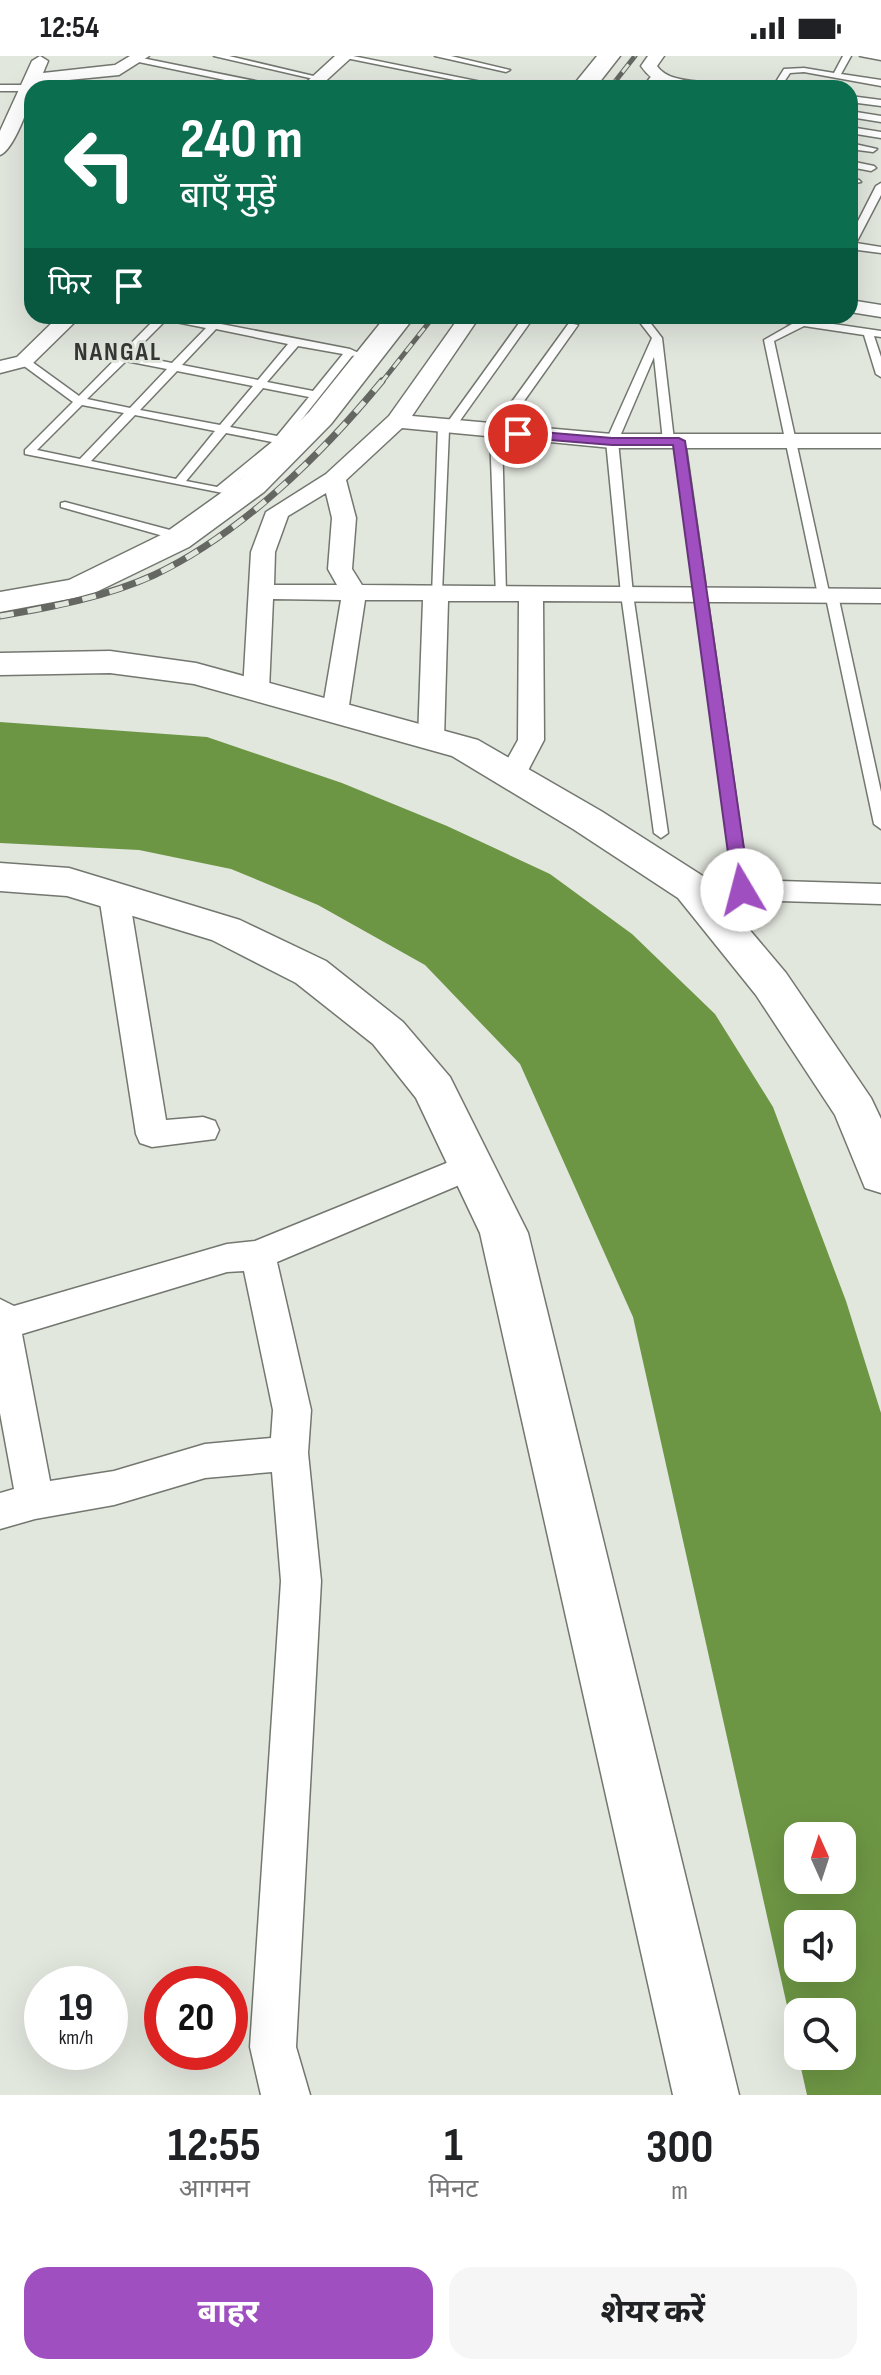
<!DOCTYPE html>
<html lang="hi">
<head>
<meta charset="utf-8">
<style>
	body { margin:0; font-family:"Sofia Sans Condensed","Noto Sans Devanagari",sans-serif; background:#f6f6f6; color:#202124; height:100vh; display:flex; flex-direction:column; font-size:30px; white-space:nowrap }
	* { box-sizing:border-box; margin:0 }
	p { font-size:26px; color:#757577 }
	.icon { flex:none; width:44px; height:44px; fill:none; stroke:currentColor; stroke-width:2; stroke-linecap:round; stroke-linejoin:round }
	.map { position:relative; height:2039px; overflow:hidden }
	.panel { display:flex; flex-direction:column; background:#fff; flex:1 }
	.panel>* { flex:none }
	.hud { position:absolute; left:24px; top:24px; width:834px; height:244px; border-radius:24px; box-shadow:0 8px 32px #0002; background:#0b6e4f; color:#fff; overflow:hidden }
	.needle { width:52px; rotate:357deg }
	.tools { position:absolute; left:784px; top:1766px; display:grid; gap:16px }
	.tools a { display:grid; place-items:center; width:72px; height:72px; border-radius:16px; background:#fff; box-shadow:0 8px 32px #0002; font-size:40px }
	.speed { position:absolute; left:24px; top:1910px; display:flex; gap:16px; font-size:40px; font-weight:700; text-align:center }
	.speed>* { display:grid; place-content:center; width:104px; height:104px; border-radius:50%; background:#fff; box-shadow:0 8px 32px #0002; line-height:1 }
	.speed small { font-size:20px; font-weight:400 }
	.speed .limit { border:12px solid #d22; background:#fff; color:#111 }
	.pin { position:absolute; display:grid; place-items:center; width:68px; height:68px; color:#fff; margin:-34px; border:4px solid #fff; border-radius:50%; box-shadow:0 2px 8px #0007 }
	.me { position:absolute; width:88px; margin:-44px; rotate:352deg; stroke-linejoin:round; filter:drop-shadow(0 0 6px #0008) }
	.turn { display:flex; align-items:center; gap:28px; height:168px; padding:0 24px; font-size:36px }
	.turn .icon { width:104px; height:104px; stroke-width:2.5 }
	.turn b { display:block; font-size:56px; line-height:68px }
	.then { display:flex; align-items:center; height:76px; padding:0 24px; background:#0003; gap:16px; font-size:30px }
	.eta { display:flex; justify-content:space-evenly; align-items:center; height:136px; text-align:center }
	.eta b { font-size:48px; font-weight:700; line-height:56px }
	.button { display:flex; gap:16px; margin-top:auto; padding:16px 24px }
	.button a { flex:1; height:92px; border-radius:24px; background:#9f4fc0; color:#fff; font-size:32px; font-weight:700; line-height:92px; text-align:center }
	.button a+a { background:#f6f6f6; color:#202124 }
	.status { display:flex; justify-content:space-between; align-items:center; height:56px; padding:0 40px; background:#fff; direction:ltr }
	.status svg { height:22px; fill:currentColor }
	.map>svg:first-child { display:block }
	.water { fill:#6d9644; fill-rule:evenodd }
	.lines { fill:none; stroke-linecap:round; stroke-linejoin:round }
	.lane-casing { stroke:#72776f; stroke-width:3 }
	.street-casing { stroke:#72776f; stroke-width:3 }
	.secondary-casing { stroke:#72776f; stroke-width:3 }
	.lane { fill:#fff; fill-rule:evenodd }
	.street { fill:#fff; fill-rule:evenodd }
	.secondary { fill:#fff; fill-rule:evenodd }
	.rail-far1-casing { stroke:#646762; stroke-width:5 }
	.rail-casing { stroke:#646762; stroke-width:7 }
	.rail-far1 { stroke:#e2e7de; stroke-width:3; stroke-dasharray:10; stroke-linecap:butt }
	.rail { stroke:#e2e7de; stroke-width:5; stroke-dasharray:14; stroke-linecap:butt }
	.route { fill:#9f4fc0; stroke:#67337d; stroke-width:2 }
	.labels { text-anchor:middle; stroke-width:6; stroke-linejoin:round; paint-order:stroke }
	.far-district-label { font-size:26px; font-weight:bold; letter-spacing:2px; fill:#353734; stroke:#e2e7de }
</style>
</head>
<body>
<div class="status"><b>12:54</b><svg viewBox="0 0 49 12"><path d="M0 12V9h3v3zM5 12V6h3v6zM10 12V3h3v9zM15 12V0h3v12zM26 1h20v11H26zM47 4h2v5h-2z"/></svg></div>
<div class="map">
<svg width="881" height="2039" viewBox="0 0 881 2039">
	<rect width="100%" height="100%" fill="#e2e7de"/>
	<path class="water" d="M 0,666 L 207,681 L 342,727 L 447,770 L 550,818 L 632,878 L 715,958 L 773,1051 L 846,1245 L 881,1357 L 881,2039 L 807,2039 L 633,1261 L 520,1008 L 425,909 L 318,849 L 231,813 L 139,794 L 0,787 ZM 798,1780 L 842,1780 L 842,1824 L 798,1824 ZM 798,1868 L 842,1868 L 842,1912 L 798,1912 ZM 798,1956 L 842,1956 L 842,2000 L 798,2000 Z"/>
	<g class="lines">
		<defs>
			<path id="lane" d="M 214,0 L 229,0 L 322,22 L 318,24 Z
				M 336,0 L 353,0 L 511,32 L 494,32 Z
				M 435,0 L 451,0 L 510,14 L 506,16 Z
				M 843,0 L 851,0 L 841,18 L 881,24 L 881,30 L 804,16 L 790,17 L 780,32 L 772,32 L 784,13 L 804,12 L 834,17 Z
				M 860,0 L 881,0 L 881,4 Z
				M 137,1 L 275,29 L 279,32 L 263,32 L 134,5 Z
				M 653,18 L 660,20 L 650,32 L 642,32 Z
				M 0,29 L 27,29 L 31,32 L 27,35 L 0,35 Z
				M 850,40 L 881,44 L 881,50 L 850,46 Z
				M 850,55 L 881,60 L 881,66 L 850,61 Z
				M 850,71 L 881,76 L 881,82 L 850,77 Z
				M 850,87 L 877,93 L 873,96 L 850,93 Z
				M 850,105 L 874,110 L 876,112 L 871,115 L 850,111 Z
				M 850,122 L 859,124 L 861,126 L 850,128 Z
				M 881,127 L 881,139 L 856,187 L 881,191 L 881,197 L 850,193 L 850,181 L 876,130 Z
				M 158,260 L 179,260 L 211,266 L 217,260 L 228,260 L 221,268 L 350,293 L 361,298 L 352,300 L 275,397 L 223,437 L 25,398 L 25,394 L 73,346 L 20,307 L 20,303 L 28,303 L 79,340 ZM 166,264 L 206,272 L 172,307 L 131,299 ZM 216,273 L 288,288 L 258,324 L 182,309 ZM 298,290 L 343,298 L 313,335 L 267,326 ZM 126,305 L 167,313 L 130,352 L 87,343 ZM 177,315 L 253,330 L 220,369 L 140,354 ZM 263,332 L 309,341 L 277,380 L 230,371 ZM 82,349 L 124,357 L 80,403 L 37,394 ZM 135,359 L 215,375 L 176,423 L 91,405 ZM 226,377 L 272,386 L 217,431 L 186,425 Z
				M 635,260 L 645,260 L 662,282 L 674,384 L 679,382 L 685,385 L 749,834 L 742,839 L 735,834 L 674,386 L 669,388 L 663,385 L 654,301 L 618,385 L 633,538 L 668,777 L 661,782 L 654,777 L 621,538 L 606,385 L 652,282 Z
				M 754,260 L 801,263 L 807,260 L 820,260 L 813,265 L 881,275 L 881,281 L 874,280 L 881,301 L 881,321 L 876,318 L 864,279 L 804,270 L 774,285 L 829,536 L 838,539 L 881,736 L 881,773 L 874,768 L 826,542 L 818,539 L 764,284 L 792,268 Z
				M 522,263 L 531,265 L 454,373 L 449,374 L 442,537 L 440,540 L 432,540 L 438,370 L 447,367 Z
				M 569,267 L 578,269 L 502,376 L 506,538 L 500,542 L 496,541 L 490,376 Z
				M 65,446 L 185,478 L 187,481 L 181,485 L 61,451 L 61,447 Z"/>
			<path id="street" d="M 40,0 L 48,5 L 43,17 L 115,9 L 130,0 L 149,0 L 119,19 L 38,27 L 36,32 L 32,32 C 32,46 13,95 0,99 L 0,75 L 32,5 Z
				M 335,0 L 353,0 L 318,32 L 300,32 Z
				M 648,0 L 664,0 L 657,10 C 669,27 697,24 716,28 L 718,32 C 689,32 659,37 641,10 Z
				M 850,244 L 881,249 L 881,261 L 850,256 Z
				M 59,260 L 81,260 L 31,309 L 0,317 L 0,305 L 17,301 Z
				M 460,260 L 480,260 L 412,360 L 612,378 L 881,378 L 881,392 L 612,392 L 402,372 L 346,424 L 356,462 L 352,513 L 362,529 L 881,533 L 881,547 L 543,545 L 544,684 L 522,726 L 512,729 L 502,726 L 498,720 L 518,684 L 519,545 L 448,545 L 444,683 L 440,689 L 431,691 L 422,689 L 418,683 L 423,544 L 365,544 L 348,656 L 344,662 L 335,664 L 326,662 L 322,656 L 341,544 L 273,543 L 269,634 L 265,640 L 247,640 L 243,634 L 251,496 L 266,456 L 326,418 L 389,360 ZM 326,437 L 332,462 L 328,513 L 337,529 L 274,529 L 275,496 L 288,460 Z
				M 742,824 L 881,828 L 881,848 L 744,844 L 704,857 L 694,854 L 689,847 L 694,840 Z
				M 114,830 L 124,833 L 129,840 L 166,1064 L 203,1061 L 215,1065 L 219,1074 L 215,1083 L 152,1091 L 140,1087 L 136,1078 L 99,840 L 104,833 Z
				M 471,1097 L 483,1101 L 488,1110 L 483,1119 L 277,1206 L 311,1354 L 308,1397 L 321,1525 L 296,1991 L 310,2039 L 261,2039 L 250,1991 L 281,1525 L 272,1416 L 205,1422 L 114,1449 L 35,1463 L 0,1473 L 0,1437 L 14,1433 L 0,1357 L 0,1243 L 14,1250 L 227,1188 L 255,1185 ZM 244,1215 L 273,1354 L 271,1382 L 205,1388 L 114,1415 L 50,1425 L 22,1278 L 227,1216 Z"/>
			<path id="secondary" d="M 597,0 L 620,0 L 595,32 L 571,32 Z
				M 386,260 L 415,260 L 331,368 L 264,436 L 189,491 L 90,539 L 0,556 L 0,536 L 69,524 L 165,477 L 242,422 L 309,356 Z
				M 110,595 L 196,607 L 478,684 L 601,755 L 706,822 L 786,917 L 871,1042 L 881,1063 L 881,1137 L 865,1132 L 835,1059 L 756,939 L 678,842 L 573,773 L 452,700 L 194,628 L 110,617 L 0,619 L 0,597 Z
				M 0,807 L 69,812 L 240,864 L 326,905 L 403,966 L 450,1021 L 528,1177 L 739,2039 L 673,2039 L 480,1177 L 416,1042 L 373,988 L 296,927 L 212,884 L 67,840 L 0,835 Z"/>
		</defs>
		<use href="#lane" class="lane-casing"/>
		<use href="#street" class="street-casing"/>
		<use href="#secondary" class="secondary-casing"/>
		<use href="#lane" class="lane"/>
		<use href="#street" class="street"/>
		<use href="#secondary" class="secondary"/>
		<defs>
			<path id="rail-far1" d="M 610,32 L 635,0
				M 381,327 L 434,260"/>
			<path id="rail" d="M 0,560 C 52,551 106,541 154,519 C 241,478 322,398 382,325"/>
		</defs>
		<use href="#rail-far1" class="rail-far1-casing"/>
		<use href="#rail" class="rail-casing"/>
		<use href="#rail-far1" class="rail-far1"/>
		<use href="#rail" class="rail"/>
	</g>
	<path class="route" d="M 518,374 L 612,382 L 679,382 L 685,385 L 750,834 L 747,838 L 736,838 L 733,834 L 673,389 L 612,389 L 514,381 L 512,378 Z"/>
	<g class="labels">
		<g class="far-district-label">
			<text x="118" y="304">NANGAL</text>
		</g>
	</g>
</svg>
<div class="tools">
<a><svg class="needle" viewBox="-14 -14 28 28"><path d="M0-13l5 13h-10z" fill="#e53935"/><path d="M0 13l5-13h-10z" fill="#757577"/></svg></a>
<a><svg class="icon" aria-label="sound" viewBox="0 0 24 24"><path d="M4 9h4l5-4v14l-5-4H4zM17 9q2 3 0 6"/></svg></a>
<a><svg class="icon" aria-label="search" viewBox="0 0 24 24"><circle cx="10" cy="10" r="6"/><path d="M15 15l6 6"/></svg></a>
</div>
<div class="speed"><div>19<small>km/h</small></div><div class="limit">20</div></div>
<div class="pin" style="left:518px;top:378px;background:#d93025"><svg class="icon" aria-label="arrive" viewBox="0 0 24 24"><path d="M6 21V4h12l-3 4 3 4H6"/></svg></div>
<svg class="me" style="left:742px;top:834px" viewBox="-20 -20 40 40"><circle r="19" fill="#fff"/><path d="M0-13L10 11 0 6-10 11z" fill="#9f4fc0"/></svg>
<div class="hud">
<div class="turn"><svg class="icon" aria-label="left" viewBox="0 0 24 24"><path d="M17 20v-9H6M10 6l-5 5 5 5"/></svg><div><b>240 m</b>बाएँ मुड़ें</div></div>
<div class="then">फिर<svg class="icon" aria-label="arrive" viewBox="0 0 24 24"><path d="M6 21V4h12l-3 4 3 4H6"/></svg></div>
</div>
</div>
<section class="panel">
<div class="eta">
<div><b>12:55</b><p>आगमन</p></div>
<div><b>1</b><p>मिनट</p></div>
<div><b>300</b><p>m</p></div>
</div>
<div class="button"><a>बाहर</a><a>शेयर करें</a></div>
</section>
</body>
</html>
